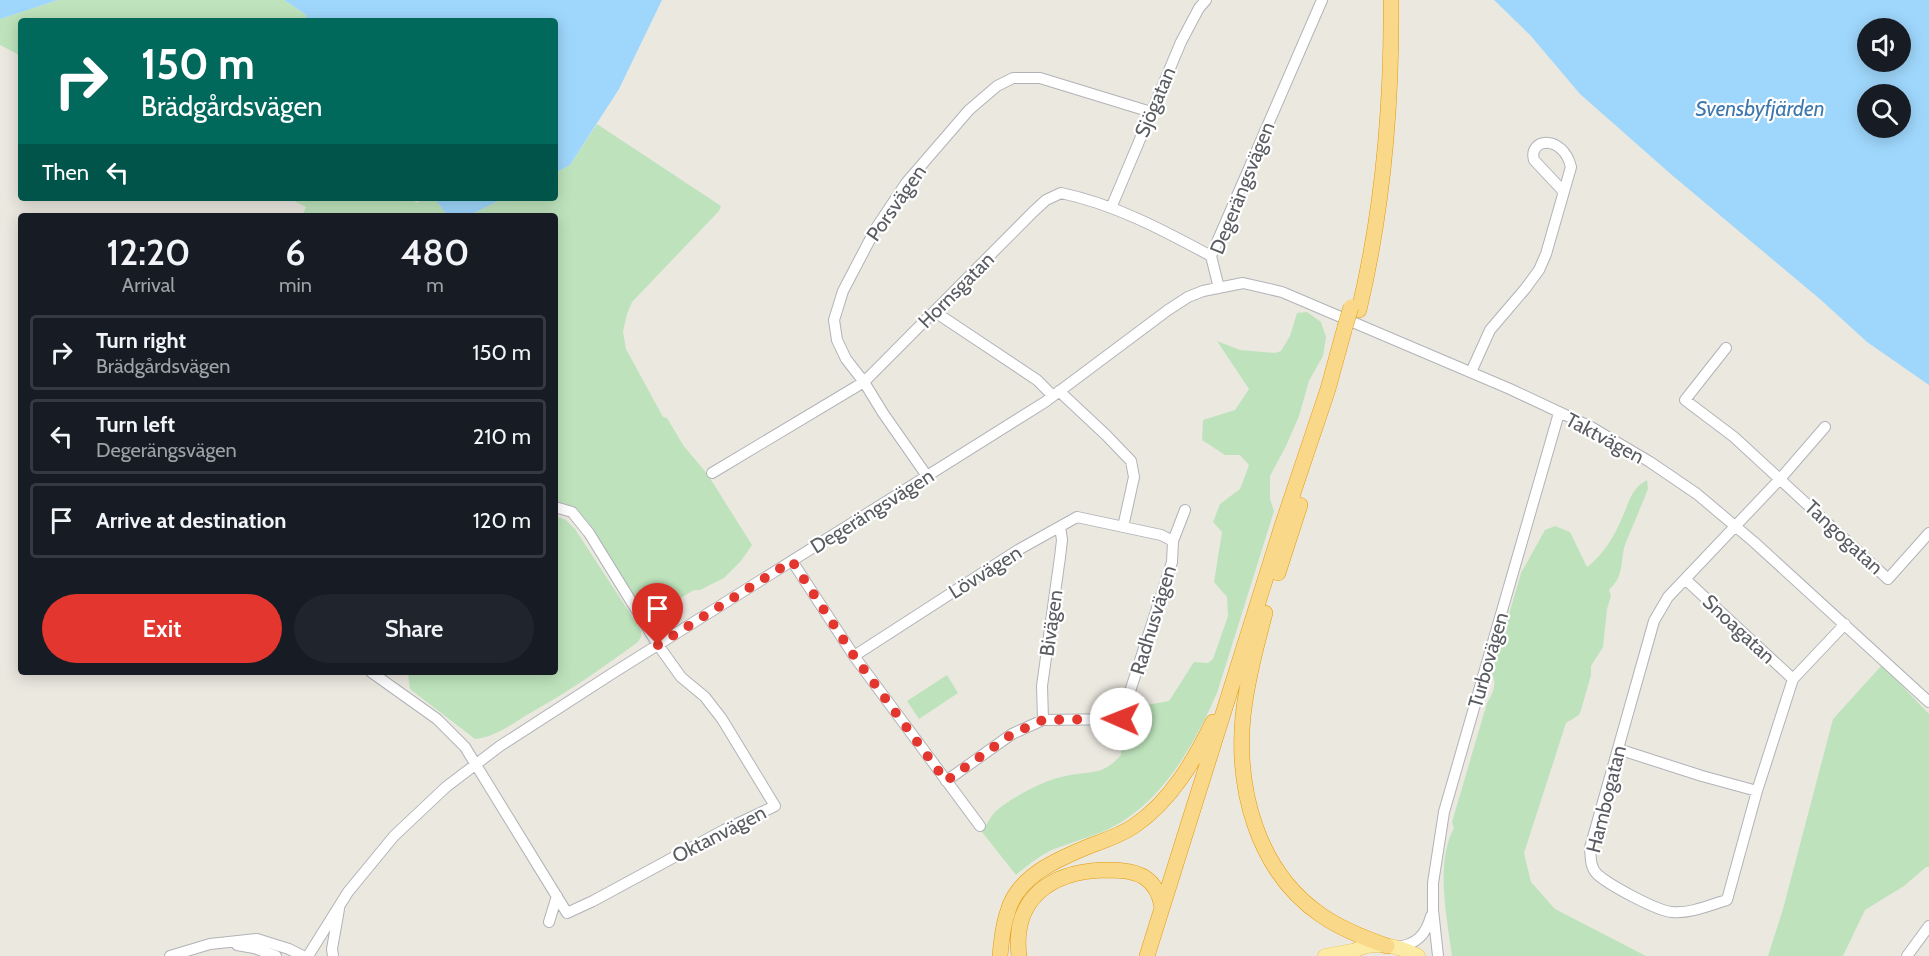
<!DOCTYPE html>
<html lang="en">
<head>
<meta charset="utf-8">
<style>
	body { margin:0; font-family:Cabin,sans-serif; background:#20242c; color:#f1f3f6; height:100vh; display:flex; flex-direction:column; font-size:22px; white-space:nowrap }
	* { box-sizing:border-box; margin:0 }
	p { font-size:20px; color:#9ea1a6 }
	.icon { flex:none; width:33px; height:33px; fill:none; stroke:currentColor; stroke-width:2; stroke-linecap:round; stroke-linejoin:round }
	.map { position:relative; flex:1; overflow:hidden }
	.sheet { position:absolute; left:18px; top:213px; width:540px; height:462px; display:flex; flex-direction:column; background:#171b24; border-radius:6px; box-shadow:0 3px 15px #0003 }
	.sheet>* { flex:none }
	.top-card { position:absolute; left:18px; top:18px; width:540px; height:183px; border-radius:6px; box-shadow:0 3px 15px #0003; background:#00695c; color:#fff; overflow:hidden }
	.controls { position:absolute; left:1857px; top:18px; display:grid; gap:12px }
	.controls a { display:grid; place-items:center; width:54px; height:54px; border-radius:50%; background:#171b24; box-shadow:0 3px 15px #0003; font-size:30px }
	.pin { position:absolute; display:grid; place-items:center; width:51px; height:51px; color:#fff; margin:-62px -26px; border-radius:50% 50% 50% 0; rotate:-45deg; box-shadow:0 0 6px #0007 }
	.pin .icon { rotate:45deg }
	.me { position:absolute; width:66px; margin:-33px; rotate:271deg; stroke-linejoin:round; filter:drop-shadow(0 0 4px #0008) }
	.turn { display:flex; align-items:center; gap:21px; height:126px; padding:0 24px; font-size:27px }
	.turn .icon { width:78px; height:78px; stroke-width:2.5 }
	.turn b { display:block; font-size:42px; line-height:51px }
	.then { display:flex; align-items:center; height:57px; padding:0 24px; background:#0003; gap:12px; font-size:22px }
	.eta { display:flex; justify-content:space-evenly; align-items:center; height:102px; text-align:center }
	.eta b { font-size:36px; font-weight:600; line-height:42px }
	.action { display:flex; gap:12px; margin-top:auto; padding:12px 24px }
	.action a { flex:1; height:69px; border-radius:36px; background:#e3362e; color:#fff; font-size:24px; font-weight:600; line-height:69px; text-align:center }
	.action a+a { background:#20242c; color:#f1f3f6 }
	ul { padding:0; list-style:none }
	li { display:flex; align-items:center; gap:18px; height:75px; margin:0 12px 9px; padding:0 12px; border:3px solid #363941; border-radius:6px }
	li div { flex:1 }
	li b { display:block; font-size:22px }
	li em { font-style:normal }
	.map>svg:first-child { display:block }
	.green { fill:#bee3bc }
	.water { fill:#9fd7fc; fill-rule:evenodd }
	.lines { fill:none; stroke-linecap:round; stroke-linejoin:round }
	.minor-casing { stroke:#b1b3b8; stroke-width:12 }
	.major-casing { stroke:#ecbe58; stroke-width:15 }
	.highway-casing { stroke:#e49807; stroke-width:16 }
	.minor { stroke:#fff; stroke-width:10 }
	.major { stroke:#fceba4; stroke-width:14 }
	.highway { stroke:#f9d989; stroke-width:15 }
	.highway-bridge-casing { stroke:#e49807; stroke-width:16; stroke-linecap:butt }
	.highway-bridge { stroke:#f9d989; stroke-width:15 }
	.route { stroke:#e3362e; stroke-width:10; stroke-dasharray:0 18 }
	.labels { text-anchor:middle; stroke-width:4.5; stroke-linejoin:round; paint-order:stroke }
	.street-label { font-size:20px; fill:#595c61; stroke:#fff }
	.water-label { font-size:21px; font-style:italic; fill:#3e78ad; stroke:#fff }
</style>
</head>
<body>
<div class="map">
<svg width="1929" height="956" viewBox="0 0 1929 956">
	<rect width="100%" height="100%" fill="#ebe8e0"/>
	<path class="green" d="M 58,0 L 284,0 L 305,14 L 309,21 L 21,21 L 21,56 L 0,45 L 0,19 Z
		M 597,124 L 721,206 L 719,211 L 632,302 L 627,314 L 623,332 L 626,349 L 663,417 L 667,418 L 683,445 L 708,475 L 752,545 L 741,561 L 724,578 L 700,590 L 694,590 L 667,606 L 659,605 L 644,612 L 587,521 C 578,510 570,504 555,502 L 555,216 L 468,216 L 504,198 L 555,198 L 555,173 L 570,165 Z
		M 289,198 L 413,198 L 416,203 L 425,198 L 434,198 L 448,216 L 302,216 L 306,207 Z
		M 1307,312 L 1321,322 L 1326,337 L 1323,356 L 1309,381 L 1299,416 L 1286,446 L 1270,476 L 1270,499 L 1274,511 L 1217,693 C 1192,749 1160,807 1102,832 C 1087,838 1070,843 1054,849 C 1040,855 1028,865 1016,875 L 982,832 C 986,826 990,817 995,812 C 1010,798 1046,779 1066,776 C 1092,770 1101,777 1121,755 L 1120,726 L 1141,706 L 1169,701 L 1194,662 L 1208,663 L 1213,659 L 1228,616 L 1227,597 L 1214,582 L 1222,532 L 1213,522 L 1220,504 L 1240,489 L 1249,465 L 1240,455 L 1225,455 L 1202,440 L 1203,420 L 1235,410 L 1249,389 L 1217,341 L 1240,350 L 1275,353 L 1281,351 L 1290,336 L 1297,313 Z
		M 1647,480 L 1648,489 C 1641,507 1633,525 1626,542 C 1619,561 1626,574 1609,590 L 1611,596 L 1607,609 L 1603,647 L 1591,666 L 1591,675 L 1581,710 L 1579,715 L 1566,723 L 1524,853 L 1531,882 L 1555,909 L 1646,956 L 1452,956 C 1447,918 1435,863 1454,828 L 1452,822 L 1487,703 C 1493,693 1497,685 1492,673 L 1521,573 L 1545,530 L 1555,526 L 1570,532 L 1587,567 C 1603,555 1614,537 1622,518 C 1629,503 1631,488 1647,480 Z
		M 555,516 L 566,520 L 575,529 L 641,630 L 641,637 L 638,642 C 601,669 565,694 525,716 C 509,726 494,737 475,739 L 410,689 L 408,674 L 409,672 L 555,672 Z
		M 1882,665 L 1929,714 L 1929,867 L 1926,867 L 1904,886 L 1865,910 L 1843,956 L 1768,956 L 1783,909 L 1833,719 Z
		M 947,675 L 958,693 L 919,719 L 907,701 Z"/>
	<path class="water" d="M 0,0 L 58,0 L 0,19 Z
		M 284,0 L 662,0 L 619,89 L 570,165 L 555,173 L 555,21 L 309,21 L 305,14 Z
		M 1494,0 L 1929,0 L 1929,385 L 1867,342 L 1821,300 L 1673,176 L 1580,94 L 1530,35 ZM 1900,28 L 1900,62 L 1868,62 L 1868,28 ZM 1868,94 L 1900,94 L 1900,128 L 1868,128 Z
		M 434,198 L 504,198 L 468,216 L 448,216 Z"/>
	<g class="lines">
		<defs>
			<path id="minor" d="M 1111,208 L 1181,42 L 1199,8 L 1206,0
				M 1219,288 L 1211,256 L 1322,0
				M 935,312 L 1037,380 L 1053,396
				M 1726,348 L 1685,400 L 1734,437 L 1888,579 L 1929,533
				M 1471,372 L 1490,330 L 1525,289 L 1539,270 L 1546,254 L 1571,167 C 1563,134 1528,138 1534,160 L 1563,191
				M 1059,391 L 1106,435 L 1131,461 L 1134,477 L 1123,527
				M 1825,427 L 1780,479 L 1668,597 L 1654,621 L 1590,848 C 1591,858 1590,867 1597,874 C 1609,885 1657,911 1672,912 C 1690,914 1710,905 1727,900 L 1757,791 L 1793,679 L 1845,624
				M 712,473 L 864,382 L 1033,212 L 1046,200 L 1061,193 C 1114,204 1163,230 1211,256
				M 927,476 L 883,413 L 864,382 L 846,359 L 837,340 L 834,320 L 843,291 L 876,228 L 906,183 L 969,110 L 997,86 L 1013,78 L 1040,78 L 1151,112
				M 1173,541 L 1185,510
				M 792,561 L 854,656 L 980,826
				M 1685,579 L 1793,679
				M 854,656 L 1018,550 L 1077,517 L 1161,535 L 1173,541 L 1172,562 L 1121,719 L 1043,720 L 1012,734 L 946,781
				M 371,672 L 437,719 L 465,747 L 567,913 L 593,901 L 724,830 L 775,806 L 722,719 L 705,697 L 681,677 L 658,645 L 589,533 L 572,512 L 555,507
				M 1043,720 L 1042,686 L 1060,557 L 1062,540 L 1060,527
				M 1618,749 L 1702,776 L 1757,791
				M 549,922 L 557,896
				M 237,945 L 254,948 L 276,956
				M 1396,947 C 1416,945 1426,935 1431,916
				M 170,956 L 210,944 L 257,939 L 289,949 L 303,956
				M 308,956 L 348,892 L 394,836 L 446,787 L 500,746 L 613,673 L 1045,402 L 1168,310 L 1188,297 L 1203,291 L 1243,283 L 1282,292 L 1510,389 L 1591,427 L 1650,462 L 1697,494 L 1754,542 L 1929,702
				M 333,956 L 332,949 L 339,909
				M 1438,956 L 1433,910 L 1433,883 L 1444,812 L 1559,413
				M 1907,956 L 1929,926"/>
			<path id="major" d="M 1325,956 L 1352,951
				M 1346,956 C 1367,939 1396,944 1418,956"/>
			<path id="highway" d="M 1359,310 C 1383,209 1392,104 1391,0
				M 1278,573 L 1300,505
				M 1265,613 C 1256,647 1247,681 1243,716 C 1236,789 1257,871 1321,915 C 1341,929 1364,938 1387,946
				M 1000,956 C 1001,944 1004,922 1008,911 C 1018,875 1060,858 1092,845 C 1106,840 1121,835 1134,826 C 1171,801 1194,761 1213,722
				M 1019,956 C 1012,899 1050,872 1103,870 C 1116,870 1132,870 1144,877 C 1155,884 1160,895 1162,907
				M 1147,956 L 1282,526 L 1328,389 L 1345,327"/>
		</defs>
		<use href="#minor" class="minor-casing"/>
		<use href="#major" class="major-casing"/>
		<use href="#highway" class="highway-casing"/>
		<use href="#minor" class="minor"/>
		<use href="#major" class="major"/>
		<use href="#highway" class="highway"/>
		<defs>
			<path id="highway-bridge" d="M 1345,327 L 1351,307"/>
		</defs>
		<use href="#highway-bridge" class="highway-bridge-casing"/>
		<use href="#highway-bridge" class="highway-bridge"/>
	</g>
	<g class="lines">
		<path class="route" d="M 658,645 L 792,561 L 854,656 L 946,781 L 1012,734 L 1043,720 L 1121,719"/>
	</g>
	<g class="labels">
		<g class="street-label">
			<text transform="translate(1155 102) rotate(-67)" y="7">Sjögatan</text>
			<text transform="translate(1242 188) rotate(-68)" y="7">Degerängsvägen</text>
			<text transform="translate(896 203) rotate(-55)" y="7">Porsvägen</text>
			<text transform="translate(956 290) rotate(-45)" y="7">Hornsgatan</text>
			<text transform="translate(1605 438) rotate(28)" y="7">Taktvägen</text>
			<text transform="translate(872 511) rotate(-32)" y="7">Degerängsvägen</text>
			<text transform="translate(1844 537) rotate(43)" y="7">Tangogatan</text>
			<text transform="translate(985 572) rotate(-32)" y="7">Lövvägen</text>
			<text transform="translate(1153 620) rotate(-73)" y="7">Radhusvägen</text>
			<text transform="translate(1051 623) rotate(-82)" y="7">Bivägen</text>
			<text transform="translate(1739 629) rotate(43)" y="7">Snoagatan</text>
			<text transform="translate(1488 660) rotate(-74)" y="7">Turbovägen</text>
			<text transform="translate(1606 799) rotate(-76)" y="7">Hambogatan</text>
			<text transform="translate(719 834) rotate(-27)" y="7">Oktanvägen</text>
		</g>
		<g class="water-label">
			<text x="1760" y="116">Svensbyfjärden</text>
		</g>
	</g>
</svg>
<div class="controls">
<a><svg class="icon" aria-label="sound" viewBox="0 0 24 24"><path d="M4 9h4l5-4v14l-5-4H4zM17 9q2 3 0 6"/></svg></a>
<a><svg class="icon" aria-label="search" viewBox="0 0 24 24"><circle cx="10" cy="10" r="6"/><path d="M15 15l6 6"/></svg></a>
</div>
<div class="pin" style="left:658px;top:645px;background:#d93025"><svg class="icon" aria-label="arrive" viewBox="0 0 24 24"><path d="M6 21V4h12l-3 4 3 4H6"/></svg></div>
<svg class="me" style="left:1121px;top:719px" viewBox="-20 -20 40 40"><circle r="19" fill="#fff"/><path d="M0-13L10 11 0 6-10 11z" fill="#e3362e"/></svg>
<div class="top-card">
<div class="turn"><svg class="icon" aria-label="right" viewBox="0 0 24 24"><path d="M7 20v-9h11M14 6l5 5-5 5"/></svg><div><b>150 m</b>Brädgårdsvägen</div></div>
<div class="then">Then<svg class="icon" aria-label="left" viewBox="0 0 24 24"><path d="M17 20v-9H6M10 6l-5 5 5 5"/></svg></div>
</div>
<section class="sheet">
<div class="eta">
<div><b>12:20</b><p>Arrival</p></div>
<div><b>6</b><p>min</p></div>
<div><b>480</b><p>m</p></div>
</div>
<ul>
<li><svg class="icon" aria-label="right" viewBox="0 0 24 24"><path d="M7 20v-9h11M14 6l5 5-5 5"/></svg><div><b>Turn right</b><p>Brädgårdsvägen</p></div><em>150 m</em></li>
<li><svg class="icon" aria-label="left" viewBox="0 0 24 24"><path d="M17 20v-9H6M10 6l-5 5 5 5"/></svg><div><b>Turn left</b><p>Degerängsvägen</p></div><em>210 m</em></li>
<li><svg class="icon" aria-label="arrive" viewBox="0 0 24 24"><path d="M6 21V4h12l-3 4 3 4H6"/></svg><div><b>Arrive at destination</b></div><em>120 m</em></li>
</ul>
<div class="action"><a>Exit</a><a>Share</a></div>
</section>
</div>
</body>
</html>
